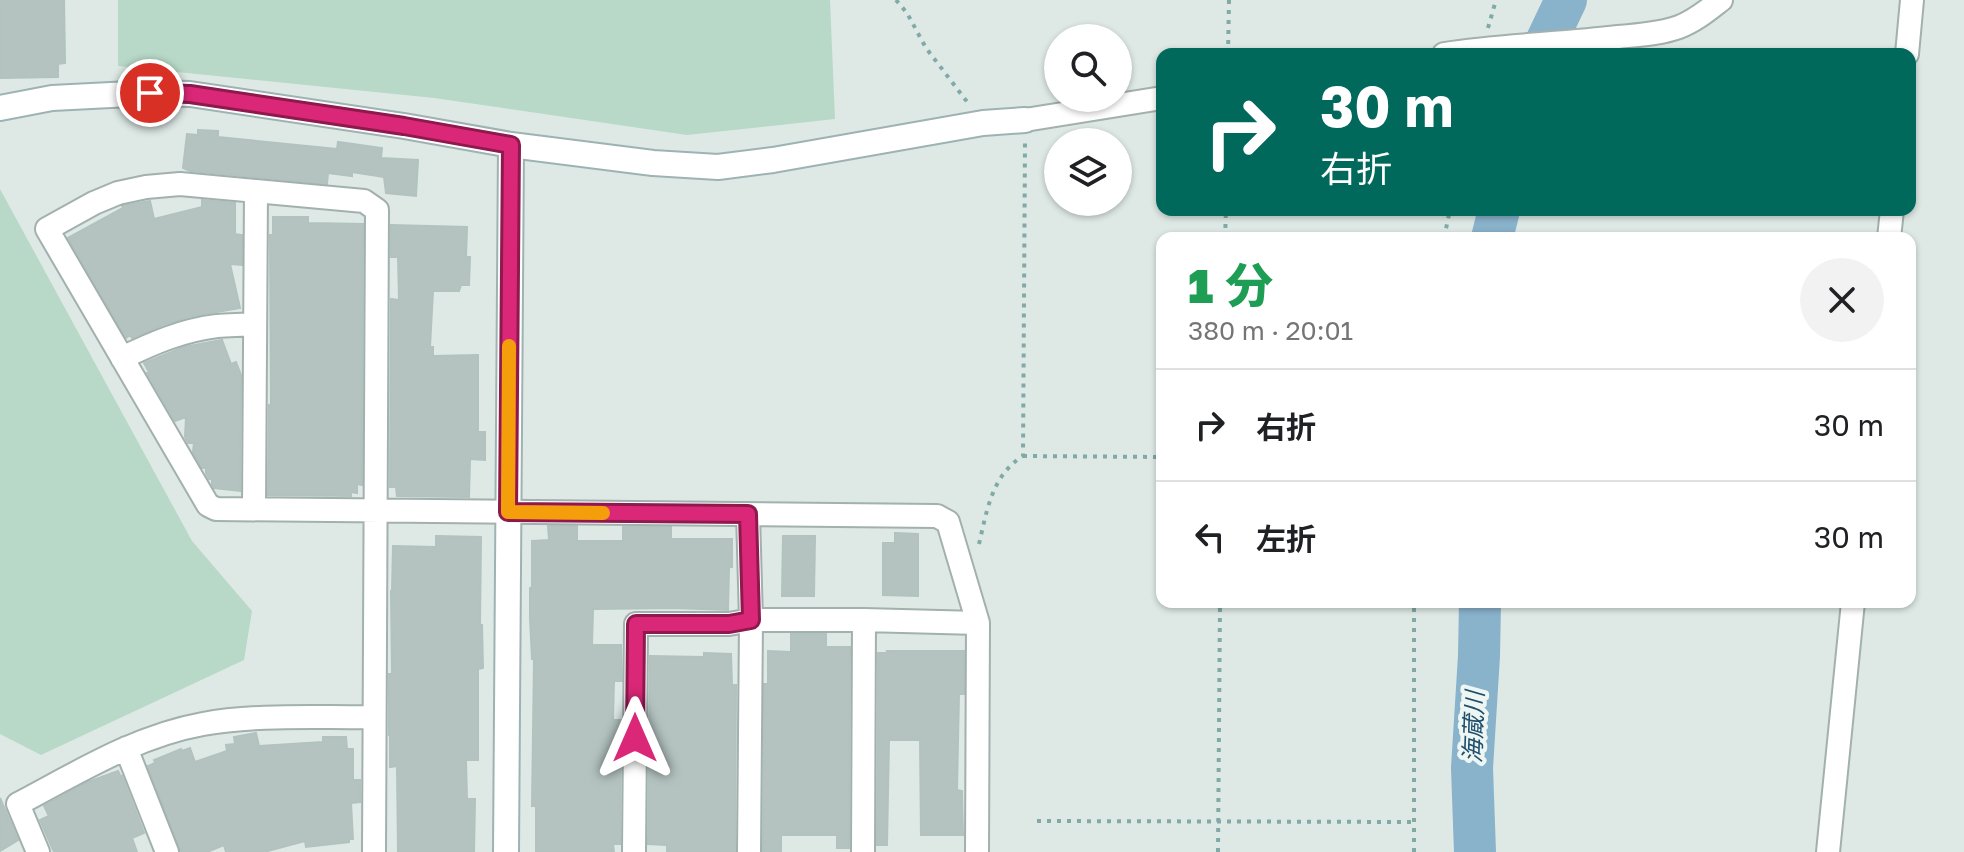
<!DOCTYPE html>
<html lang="ja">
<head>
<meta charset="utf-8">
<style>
	body { margin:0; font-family:"Golos Text","Noto Sans JP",sans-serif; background:#f2f2f2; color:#202124; height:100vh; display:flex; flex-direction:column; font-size:30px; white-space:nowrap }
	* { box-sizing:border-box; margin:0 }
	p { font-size:26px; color:#757577 }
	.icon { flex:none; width:44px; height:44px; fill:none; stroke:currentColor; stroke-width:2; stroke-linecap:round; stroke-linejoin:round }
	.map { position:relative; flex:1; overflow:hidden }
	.drawer { position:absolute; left:1156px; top:232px; width:760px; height:376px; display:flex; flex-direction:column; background:#fff; border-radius:16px; box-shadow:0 2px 6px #0004 }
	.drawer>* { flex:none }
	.top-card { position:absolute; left:1156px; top:48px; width:760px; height:168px; border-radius:16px; box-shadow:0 2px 6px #0004; background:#00695c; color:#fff; overflow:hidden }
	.fabs { position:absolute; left:1044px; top:24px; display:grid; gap:16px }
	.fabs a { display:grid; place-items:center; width:88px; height:88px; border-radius:50%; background:#fff; box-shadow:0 2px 6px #0004; font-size:40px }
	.pin { position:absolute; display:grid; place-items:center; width:68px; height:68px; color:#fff; margin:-34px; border:4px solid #fff; border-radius:50%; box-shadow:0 2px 8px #0007 }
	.me { position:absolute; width:88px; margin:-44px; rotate:0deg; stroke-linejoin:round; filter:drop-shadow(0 0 6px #0008) }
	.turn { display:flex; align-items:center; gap:28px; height:168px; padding:0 32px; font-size:36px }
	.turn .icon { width:104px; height:104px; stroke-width:2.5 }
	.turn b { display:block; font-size:56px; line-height:68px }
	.round { display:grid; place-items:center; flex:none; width:84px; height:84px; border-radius:42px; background:#f2f2f2 }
	.headline { display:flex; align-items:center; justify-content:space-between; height:136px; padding:0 32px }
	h1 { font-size:48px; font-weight:800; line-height:60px; color:#1e9e55 }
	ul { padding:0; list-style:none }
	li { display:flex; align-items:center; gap:24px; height:112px; padding:0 32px; border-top:2px solid #e0e0e0 }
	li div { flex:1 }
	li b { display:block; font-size:30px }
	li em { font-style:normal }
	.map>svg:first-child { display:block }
	.green { fill:#b8d9c8 }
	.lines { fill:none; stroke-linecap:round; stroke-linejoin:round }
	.river { stroke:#89b2cb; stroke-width:42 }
	.building { fill:#b4c3c0; stroke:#b1c2bf; stroke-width:2 }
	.street-casing { stroke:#a2b0ae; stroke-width:26 }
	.secondary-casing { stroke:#9eb3b1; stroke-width:28 }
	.path { stroke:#81aaa7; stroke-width:4; stroke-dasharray:4 6; stroke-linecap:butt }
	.street { stroke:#fff; stroke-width:22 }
	.secondary { stroke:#fff; stroke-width:24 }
	.route-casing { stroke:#8e194d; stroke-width:20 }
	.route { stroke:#db2777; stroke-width:14 }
	.slow { stroke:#f59e0b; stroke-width:14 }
	.labels { text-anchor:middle; stroke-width:8; stroke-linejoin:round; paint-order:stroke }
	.water-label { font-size:24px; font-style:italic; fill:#204f6e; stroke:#eef6f4 }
</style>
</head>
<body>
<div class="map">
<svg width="1964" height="852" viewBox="0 0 1964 852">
	<rect width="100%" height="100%" fill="#dee9e6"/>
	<path class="green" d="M 118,0 L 830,0 L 835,119 L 687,135 L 434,98 L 118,66 Z
		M 0,189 L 192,541 L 252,611 L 244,660 L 41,755 L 0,734 Z"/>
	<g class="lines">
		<path class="river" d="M 1543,54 L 1547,40 L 1566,0
			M 1492,238 L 1499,210
			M 1475,852 L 1472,768 L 1479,656 L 1480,602"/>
	</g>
	<path class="building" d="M 0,0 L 64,0 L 65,63 L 58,64 L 58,77 L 0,78 Z
		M 198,130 L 218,131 L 218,137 L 337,149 L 338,142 L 382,148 L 381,158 L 418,160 L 416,196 L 386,193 L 384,177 L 352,172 L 352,176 L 328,173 L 327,184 L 190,171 L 183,168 L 187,134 L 198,135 Z
		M 202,200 L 235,203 L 235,234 L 242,235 L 242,265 L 230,264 L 240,308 L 188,317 L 163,325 L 132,338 L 130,335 L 126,338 L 68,238 L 123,208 L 122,206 L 150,201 L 154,219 L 202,207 Z
		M 273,217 L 308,217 L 308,223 L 363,224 L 362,485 L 357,484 L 357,493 L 351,492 L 351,496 L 268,495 L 269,405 L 271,405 L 270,235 L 273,235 Z
		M 391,225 L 467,227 L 466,257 L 470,257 L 469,285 L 461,285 L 459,291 L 433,291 L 430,347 L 433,347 L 433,356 L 478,355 L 478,432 L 485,432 L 485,460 L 470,459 L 469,497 L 397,496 L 396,487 L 390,487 L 391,299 L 399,300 L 398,257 L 391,257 Z
		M 222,340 L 231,364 L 236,362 L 241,375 L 240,491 L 214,488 L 212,484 L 212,479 L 209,479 L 206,473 L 206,468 L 202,468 L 193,452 L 194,443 L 188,443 L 185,437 L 186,417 L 175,421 L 147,373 L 149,372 L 144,363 L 184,347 Z
		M 548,526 L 577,526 L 577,541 L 623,541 L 623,527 L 671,527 L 671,539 L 732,539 L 732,567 L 729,567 L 728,610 L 674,608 L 593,609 L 592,645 L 621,645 L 622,681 L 614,681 L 613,720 L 621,720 L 620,844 L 613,844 L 614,852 L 536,852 L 536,806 L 532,806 L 534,659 L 532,659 L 530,618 L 530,588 L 532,588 L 532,541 L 549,540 Z
		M 895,533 L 918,534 L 918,596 L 883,595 L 883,543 L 895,543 Z
		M 436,536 L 481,537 L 480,625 L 482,625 L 483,668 L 478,669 L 478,760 L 466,760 L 467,799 L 475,799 L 474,852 L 398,852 L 397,766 L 390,767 L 390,735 L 389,735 L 389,674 L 392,674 L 391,591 L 392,591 L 393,546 L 436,547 Z
		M 783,536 L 815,536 L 814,596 L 782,596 Z
		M 791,634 L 826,634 L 826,647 L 850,647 L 849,848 L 837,848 L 837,835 L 781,835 L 781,851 L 763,851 L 764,684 L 768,684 L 768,651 L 791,652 Z
		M 887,651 L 964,651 L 964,694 L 959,694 L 957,790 L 962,791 L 963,835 L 921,835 L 920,740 L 889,740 L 887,845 L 877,845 L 878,653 L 888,653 Z
		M 704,653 L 731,654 L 732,685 L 736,685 L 735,852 L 667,852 L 667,845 L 648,844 L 650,656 L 704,657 Z
		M 256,733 L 259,746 L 323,742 L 323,737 L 346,737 L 347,749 L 353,749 L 353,780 L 360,780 L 360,802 L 351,803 L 353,839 L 349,839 L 349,842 L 306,847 L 305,841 L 264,852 L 226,852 L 224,845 L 207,852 L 181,852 L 148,766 L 155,763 L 154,760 L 181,749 L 182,751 L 190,748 L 195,762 L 227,751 L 226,745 L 235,744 L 234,737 Z
		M 118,771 L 121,777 L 122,776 L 144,833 L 132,838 L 137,852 L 54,852 L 40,820 L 49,816 L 44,806 L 88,782 Z
		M 0,798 L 18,840 L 0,851 Z"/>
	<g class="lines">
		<defs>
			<path id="street" d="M 1444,54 C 1502,45 1560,44 1618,37 C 1638,35 1660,34 1679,27 C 1695,21 1708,10 1721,0
				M 1907,54 L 1912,0
				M 1025,120 L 1162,98
				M 1889,238 L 1892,210
				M 122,358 C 153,343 183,330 217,326 C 230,325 242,325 255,324
				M 254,508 L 256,191
				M 748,514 L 751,620 L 749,852
				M 126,748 L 167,852
				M 38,852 L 18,804 C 77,773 136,736 203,724 C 256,714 320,718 374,717
				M 374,852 L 377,210 L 364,201 L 180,184 L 146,187 L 118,193 L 94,203 L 47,229 L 208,505 L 216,509 L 937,516 L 948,522 L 978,623 L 977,852
				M 634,852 L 636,624 L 729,624 L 751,620 L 864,620 L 978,623
				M 863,852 L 864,620
				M 1828,852 L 1853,602"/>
			<path id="secondary" d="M 0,108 L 52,98 L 150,93 L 190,94 L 404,126 L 511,145 L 653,163 L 718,167 L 773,160 L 983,123 L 1025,120
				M 506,852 L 511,145"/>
		</defs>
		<use href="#street" class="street-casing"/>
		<use href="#secondary" class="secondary-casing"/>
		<path class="path" d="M 896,0 L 907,13 L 926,48 L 968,103
			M 1488,28 L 1496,0
			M 1228,54 L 1229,0
			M 1225,238 L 1226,210
			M 1444,238 L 1450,210
			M 1023,456 L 1162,457
			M 979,544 C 987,510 992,475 1023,456 L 1025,143
			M 1037,821 L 1413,822
			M 1218,852 L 1220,602
			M 1414,852 L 1414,602"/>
		<use href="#street" class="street"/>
		<use href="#secondary" class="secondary"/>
	</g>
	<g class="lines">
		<defs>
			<path id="route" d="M 150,93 L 190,94 L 404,126 L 511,145 L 508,512 L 748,514 L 751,620 L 729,624 L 636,624 L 635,738"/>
		</defs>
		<use href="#route" class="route-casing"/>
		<use href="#route" class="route"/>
		<path class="slow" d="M 509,346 L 508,512 L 603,513"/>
	</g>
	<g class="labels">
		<g class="water-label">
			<text transform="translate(1474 727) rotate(-88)" y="8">海蔵川</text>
		</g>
	</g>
</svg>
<div class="fabs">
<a><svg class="icon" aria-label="search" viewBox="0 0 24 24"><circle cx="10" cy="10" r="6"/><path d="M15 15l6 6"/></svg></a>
<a><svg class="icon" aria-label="layers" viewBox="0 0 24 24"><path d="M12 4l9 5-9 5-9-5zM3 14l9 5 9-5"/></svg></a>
</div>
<div class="pin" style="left:150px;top:93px;background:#d93025"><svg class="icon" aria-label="arrive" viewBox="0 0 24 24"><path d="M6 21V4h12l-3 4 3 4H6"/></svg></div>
<svg class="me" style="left:635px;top:738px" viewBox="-20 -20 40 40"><path d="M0-17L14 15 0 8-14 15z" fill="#db2777" stroke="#fff" stroke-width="4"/></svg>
<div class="top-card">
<div class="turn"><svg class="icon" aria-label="right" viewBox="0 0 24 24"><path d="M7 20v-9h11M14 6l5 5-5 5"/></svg><div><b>30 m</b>右折</div></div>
</div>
<section class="drawer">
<div class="headline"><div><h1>1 分</h1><p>380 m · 20:01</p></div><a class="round"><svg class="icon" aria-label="close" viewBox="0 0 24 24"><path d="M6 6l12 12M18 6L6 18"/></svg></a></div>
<ul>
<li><svg class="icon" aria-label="right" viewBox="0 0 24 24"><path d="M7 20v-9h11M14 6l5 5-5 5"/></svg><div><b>右折</b></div><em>30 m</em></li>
<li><svg class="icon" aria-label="left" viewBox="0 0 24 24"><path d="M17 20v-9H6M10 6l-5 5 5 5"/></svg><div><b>左折</b></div><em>30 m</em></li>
</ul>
</section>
</div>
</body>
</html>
